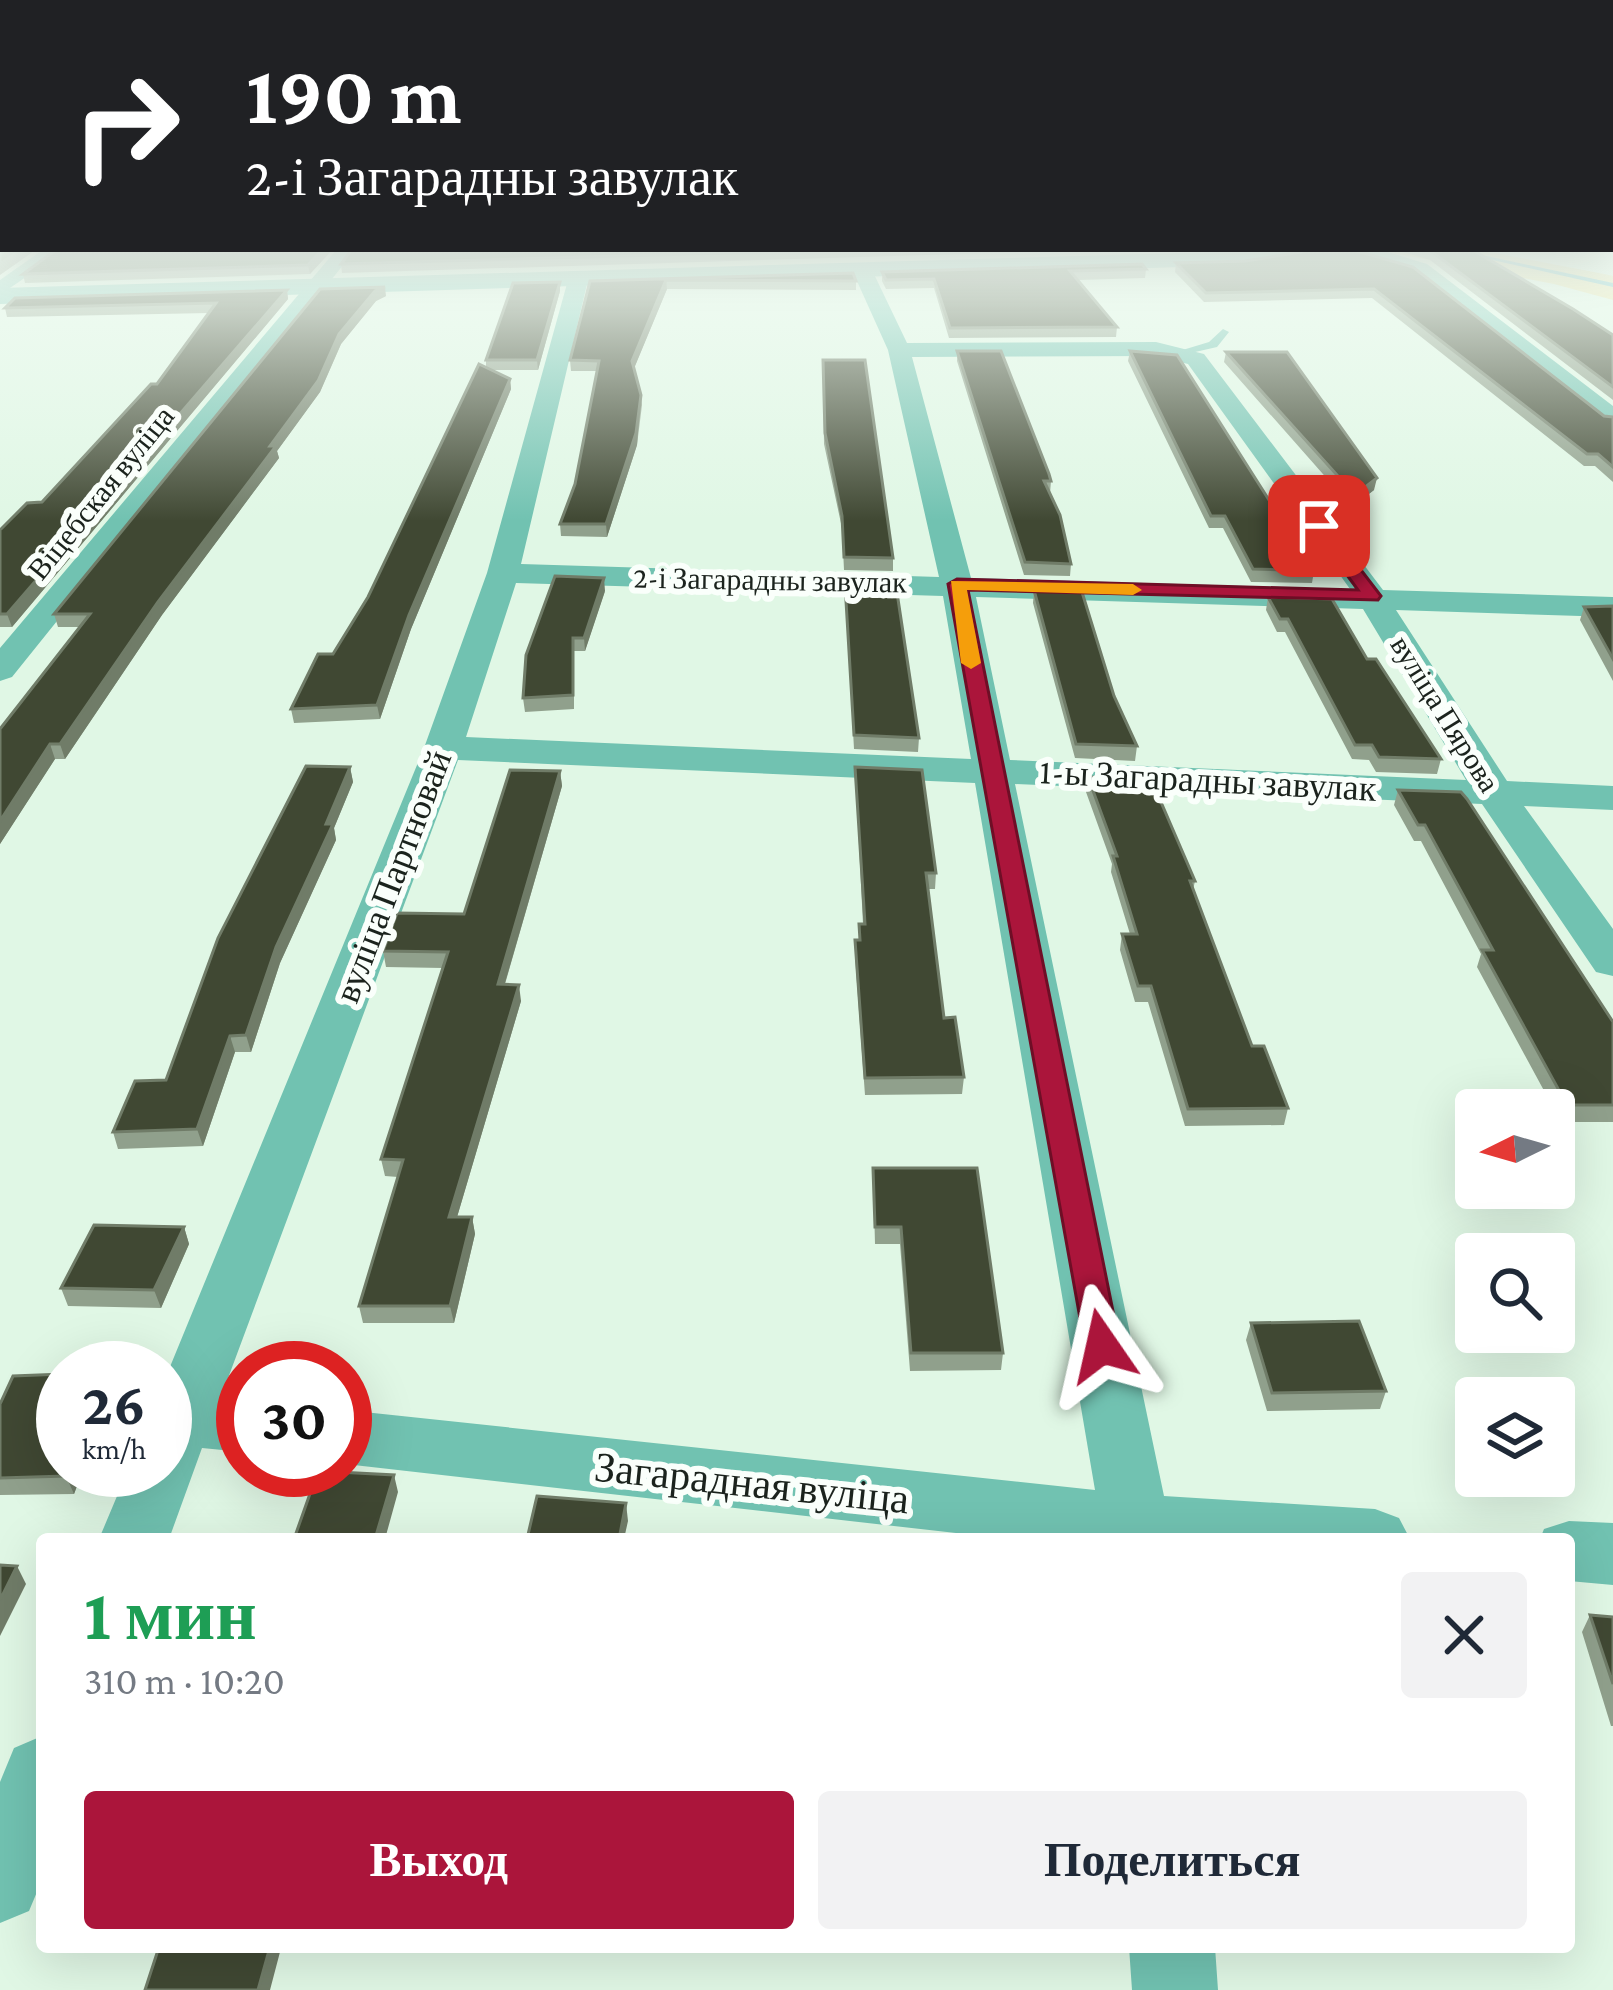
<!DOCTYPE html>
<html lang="ru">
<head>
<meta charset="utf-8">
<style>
	body { margin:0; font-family:"Crimson Pro",serif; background:#f2f2f3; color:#1f2937; height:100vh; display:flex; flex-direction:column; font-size:45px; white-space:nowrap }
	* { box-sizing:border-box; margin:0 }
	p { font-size:39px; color:#747a83 }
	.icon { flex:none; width:66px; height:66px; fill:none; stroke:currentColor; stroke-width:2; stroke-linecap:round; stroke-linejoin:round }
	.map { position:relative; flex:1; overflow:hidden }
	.details { position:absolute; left:36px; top:1533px; width:1539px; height:420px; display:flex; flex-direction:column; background:#fff; border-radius:12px; box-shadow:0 12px 48px #0002 }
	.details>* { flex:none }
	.guide { position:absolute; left:0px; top:0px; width:1614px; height:252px; box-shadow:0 12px 48px #0002; background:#202124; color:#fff; overflow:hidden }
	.needle { width:78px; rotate:265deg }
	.buttons { position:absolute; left:1455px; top:1089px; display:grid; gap:24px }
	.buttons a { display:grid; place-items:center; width:120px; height:120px; border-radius:12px; background:#fff; box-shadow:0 12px 48px #0002; font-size:60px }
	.speed { position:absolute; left:36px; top:1341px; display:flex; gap:24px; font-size:60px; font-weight:700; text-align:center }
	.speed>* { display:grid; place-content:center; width:156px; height:156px; border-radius:50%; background:#fff; box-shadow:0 12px 48px #0002; line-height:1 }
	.speed small { font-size:30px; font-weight:400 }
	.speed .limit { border:18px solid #d22; background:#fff; color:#111 }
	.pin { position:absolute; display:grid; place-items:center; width:102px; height:102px; color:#fff; margin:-51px; border-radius:24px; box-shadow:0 6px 18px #0006 }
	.me { position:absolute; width:132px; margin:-66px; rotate:349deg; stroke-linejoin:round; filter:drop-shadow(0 0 9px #0008) }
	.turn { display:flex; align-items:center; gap:42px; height:252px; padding:0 48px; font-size:54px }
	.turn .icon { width:156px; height:156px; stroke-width:2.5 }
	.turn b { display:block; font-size:84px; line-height:102px }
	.round { display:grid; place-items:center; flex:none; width:126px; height:126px; border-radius:12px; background:#f2f2f3 }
	.headline { display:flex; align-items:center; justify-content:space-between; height:204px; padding:0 48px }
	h1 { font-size:72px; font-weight:700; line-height:90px; color:#1e9e55 }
	.primary-button { display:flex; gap:24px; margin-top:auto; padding:24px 48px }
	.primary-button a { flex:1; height:138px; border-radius:12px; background:#ab153b; color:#fff; font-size:48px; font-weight:700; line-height:138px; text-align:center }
	.primary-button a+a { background:#f2f2f3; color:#1f2937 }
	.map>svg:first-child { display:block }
	.green { fill:#ebda8d }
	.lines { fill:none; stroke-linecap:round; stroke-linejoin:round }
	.stream { fill:#36a7b4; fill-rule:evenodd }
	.service { fill:#71c2b1; fill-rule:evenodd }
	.minor { fill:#71c2b1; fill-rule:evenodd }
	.tertiary { fill:#71c2b1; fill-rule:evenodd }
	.wall { fill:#90a08c }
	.shaded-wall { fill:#707c68 }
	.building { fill:#404833; stroke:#707c68; stroke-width:3 }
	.route { fill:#ab153b; stroke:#6f0e26; stroke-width:3 }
	.slow { fill:#f59e0b }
	.labels { text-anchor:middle; stroke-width:12; stroke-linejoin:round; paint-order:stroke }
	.far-street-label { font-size:30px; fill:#1b231d; stroke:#fafffb }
	.street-label { font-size:36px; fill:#1b231d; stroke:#fafffb }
	.near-street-label { font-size:42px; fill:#1b231d; stroke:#fafffb }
</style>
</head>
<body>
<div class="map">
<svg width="1613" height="1990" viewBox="0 0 1613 1990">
	<rect width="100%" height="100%" fill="#e0f7e5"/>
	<path class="green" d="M 1372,249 L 1475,249 L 1604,274 L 1613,276 L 1613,300 L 1554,284 Z"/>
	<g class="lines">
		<path class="stream" d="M 1443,249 L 1454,249 L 1613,283 L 1613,287 Z"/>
		<path class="service" d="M 1223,329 L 1229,332 L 1217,347 L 1182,355 L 1176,352 L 1209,342 Z"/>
		<path class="minor" d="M 44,249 L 66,249 L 0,295 L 0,280 Z
			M 337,249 L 356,249 L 12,677 L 0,681 L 0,648 Z
			M 1334,249 L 1378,249 L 1427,264 L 1613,406 L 1613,426 L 1604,423 L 1413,272 Z
			M 862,264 L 872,270 L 907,343 L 1156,342 L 1204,354 L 1383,590 L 1613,597 L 1613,617 L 1396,610 L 1507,781 L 1613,786 L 1613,810 L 1524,806 L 1613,929 L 1613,976 L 1596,972 L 1482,804 L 1015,784 L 1164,1496 L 1375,1509 L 1399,1518 L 1410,1539 L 1009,1539 L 345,1464 L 345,1410 L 1095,1490 L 975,783 L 458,760 L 221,1397 L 243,1400 L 243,1452 L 202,1448 L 169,1539 L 99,1539 L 128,1470 L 165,1470 L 165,1379 L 424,748 L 487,573 L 568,280 L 578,274 L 588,280 L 521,564 L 939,577 L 888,350 L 852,270 ZM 1156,356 L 1188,364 L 1350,589 L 971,578 L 912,357 ZM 516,583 L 943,596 L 971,759 L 466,737 ZM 976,597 L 1363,609 L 1466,780 L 1010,760 Z
			M 1569,1521 L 1613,1523 L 1613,1585 L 1569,1581 L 1569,1539 L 1540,1539 L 1544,1529 Z
			M 42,1736 L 42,1880 L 29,1911 L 0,1923 L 0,1782 L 14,1748 Z
			M 1129,1947 L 1215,1947 L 1218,1990 L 1132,1990 Z"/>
		<path class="tertiary" d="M 1311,249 L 1299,256 L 1244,265 L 0,304 L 0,288 Z"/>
	</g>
	<path class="wall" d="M 57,249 L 333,249 L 310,274 L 25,283 L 23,274 Z
		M 352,249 L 1122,249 L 342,273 L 341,264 Z
		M 1306,249 L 1604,416 L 1613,417 L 1613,482 L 1595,466 L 1584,466 L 1372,298 L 1204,302 L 1175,272 L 1176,263 L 1245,261 L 1301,252 Z
		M 1393,249 L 1471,249 L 1613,335 L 1613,400 L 1430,260 Z
		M 1146,269 L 1145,278 L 1078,280 L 1117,327 L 1116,337 L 949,338 L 934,288 L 886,289 L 882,281 L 882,272 Z
		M 590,281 L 856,281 L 856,290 L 667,289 L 634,368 L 641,395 L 642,405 L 637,445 L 607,537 L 561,536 L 560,524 L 575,484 L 597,371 L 571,371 L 570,360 Z
		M 560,282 L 560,291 L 538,370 L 491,370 L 510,379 L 511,389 L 411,629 L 380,719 L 294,723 L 291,709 L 333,654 L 368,597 L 486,368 L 486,360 Z
		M 320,289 L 386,296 L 376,301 L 341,344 L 320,392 L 277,451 L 279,458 L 162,615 L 65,759 L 55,759 L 0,844 L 0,729 L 79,627 L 58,627 L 54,614 Z
		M 287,290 L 288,299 L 12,627 L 0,627 L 0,530 L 42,502 L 157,384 L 209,313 L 7,317 L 5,308 Z
		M 957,351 L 1051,481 L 1050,493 L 1071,564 L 1070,576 L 1024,575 L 957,361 Z
		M 1130,351 L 1314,571 L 1312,583 L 1251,582 L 1223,528 L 1209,528 L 1128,361 Z
		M 1226,352 L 1374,490 L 1352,507 L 1224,362 Z
		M 823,360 L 893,558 L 893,571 L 844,570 L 842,528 L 824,444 Z
		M 845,584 L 919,738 L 918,752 L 854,749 Z
		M 1034,590 L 1114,696 L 1137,746 L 1135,761 L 1075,758 L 1033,603 Z
		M 605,591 L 585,651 L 574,651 L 574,709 L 525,712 L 523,698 Z
		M 1268,597 L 1367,659 L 1441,759 L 1437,774 L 1376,772 L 1369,760 L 1352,759 L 1285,632 L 1277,632 L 1266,610 Z
		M 1613,606 L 1613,681 L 1580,620 L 1584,607 Z
		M 350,767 L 353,782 L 334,828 L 336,840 L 280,963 L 251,1052 L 235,1052 L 203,1146 L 118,1149 L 113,1132 L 166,1080 Z
		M 855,767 L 936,873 L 935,889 L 928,889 L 944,1018 L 964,1077 L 962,1094 L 865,1095 L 855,956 L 855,940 L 859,940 L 859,924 L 863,924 Z
		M 560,771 L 562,786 L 505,984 L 521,1001 L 457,1217 L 472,1217 L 475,1234 L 454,1323 L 363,1323 L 359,1306 L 398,1177 L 385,1176 L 381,1159 L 443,968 L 386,967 L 383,951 L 464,914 Z
		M 1088,777 L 1195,881 L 1193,890 L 1252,1046 L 1288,1108 L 1284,1125 L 1185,1126 L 1148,1002 L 1135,1002 L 1120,950 L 1122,934 L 1130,934 L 1111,872 L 1112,864 L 1086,792 Z
		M 1398,790 L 1613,1022 L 1613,1122 L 1561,1122 L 1477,967 L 1481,954 L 1421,841 L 1414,841 L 1394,805 Z
		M 873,1168 L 1003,1353 L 1001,1370 L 910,1371 L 900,1244 L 875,1244 Z
		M 184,1227 L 189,1244 L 161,1308 L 68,1306 L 61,1288 Z
		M 1251,1323 L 1386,1391 L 1380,1409 L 1267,1411 L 1246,1340 Z
		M 0,1404 L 83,1470 L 74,1494 L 0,1495 Z
		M 1590,1615 L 1613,1617 L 1613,1726 L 1611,1726 L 1582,1632 Z"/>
	<path class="shaded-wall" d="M 22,249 L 37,249 L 0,275 L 0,264 Z
		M 323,249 L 333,249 L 310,274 L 308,265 Z
		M 666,280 L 667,289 L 633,371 L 632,361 Z
		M 560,282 L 560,291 L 538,370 L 537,360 Z
		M 385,287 L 386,296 L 376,301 L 341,344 L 320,392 L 277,451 L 279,458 L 162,615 L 65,759 L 60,744 L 339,334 L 375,291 Z
		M 287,290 L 288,299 L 12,627 L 7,614 Z
		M 510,379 L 511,389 L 411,629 L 380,719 L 377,705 L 409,615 Z
		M 641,395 L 637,445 L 607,537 L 606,524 Z
		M 1377,478 L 1374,490 L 1352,507 L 1355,495 Z
		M 604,578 L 605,591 L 585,651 L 584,638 Z
		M 50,744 L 55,759 L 0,844 L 0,821 Z
		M 350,767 L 353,782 L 334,828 L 336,840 L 280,963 L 251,1052 L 246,1035 L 276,947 Z
		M 560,771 L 562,786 L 500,1000 L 498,984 Z
		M 519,985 L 521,1001 L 452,1234 L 449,1217 Z
		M 230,1036 L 235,1052 L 203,1146 L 197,1129 Z
		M 472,1217 L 475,1234 L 454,1323 L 450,1306 Z
		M 184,1227 L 189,1244 L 161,1308 L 154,1290 Z
		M 68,1470 L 83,1470 L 74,1494 L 66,1476 Z
		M 394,1475 L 398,1492 L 385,1539 L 375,1539 Z
		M 626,1503 L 628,1521 L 624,1539 L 619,1539 Z
		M 17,1566 L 26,1584 L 0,1636 L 0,1600 Z
		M 270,1947 L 277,1947 L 280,1952 L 270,1990 L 258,1990 Z"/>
	<path class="building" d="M 0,243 L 3,243 L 3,249 L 22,249 L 0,264 Z
		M 57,249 L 323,249 L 308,265 L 23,274 Z
		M 352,249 L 866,249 L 341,264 Z
		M 1306,249 L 1350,249 L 1413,267 L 1604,416 L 1613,417 L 1613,467 L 1598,454 L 1587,454 L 1374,289 L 1206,293 L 1176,263 L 1245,261 L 1301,252 Z
		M 1423,249 L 1471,249 L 1573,309 L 1613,335 L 1613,387 L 1432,252 Z
		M 1142,264 L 1146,269 L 1070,271 L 1117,327 L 950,328 L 934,279 L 886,280 L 882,272 Z
		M 853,273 L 856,281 L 666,280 L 632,361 L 641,395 L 636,433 L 606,524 L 560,524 L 575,484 L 599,361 L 570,360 L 590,281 Z
		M 560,282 L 537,360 L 486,360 L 513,283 Z
		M 385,287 L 375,291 L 339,334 L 318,381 L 270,446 L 276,446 L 158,602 L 60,744 L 50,744 L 0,821 L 0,729 L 90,614 L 54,614 L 320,289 Z
		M 287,290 L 7,614 L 0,614 L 0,530 L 27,503 L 42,502 L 151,384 L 157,384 L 216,303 L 5,308 L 15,298 Z
		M 957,351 L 1001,351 L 1049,474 L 1051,481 L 1044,481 L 1060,515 L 1071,564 L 1025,562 Z
		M 1130,351 L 1177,355 L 1314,571 L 1253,569 L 1225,516 L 1211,516 Z
		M 1226,352 L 1287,352 L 1377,478 L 1355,495 Z
		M 823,360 L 865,360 L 893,558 L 844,557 L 842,516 L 825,433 Z
		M 479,364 L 510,379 L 409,615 L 377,705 L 291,709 L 318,654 L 333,654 L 368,597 Z
		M 555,576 L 604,578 L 584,638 L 573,638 L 573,695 L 523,698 L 526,655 Z
		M 845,584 L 896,586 L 919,738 L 854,735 Z
		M 1034,590 L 1082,592 L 1114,696 L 1137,746 L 1076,744 Z
		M 1268,597 L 1332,599 L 1367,659 L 1376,659 L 1441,759 L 1379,757 L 1372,745 L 1355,745 L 1288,619 L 1280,619 Z
		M 1613,606 L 1613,659 L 1584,607 Z
		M 306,766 L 350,767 L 326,824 L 333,824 L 276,947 L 246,1035 L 230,1036 L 197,1129 L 113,1132 L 135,1081 L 166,1080 L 218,938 Z
		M 855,767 L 922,770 L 936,873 L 926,873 L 944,1018 L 955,1017 L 964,1077 L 865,1078 L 855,940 L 860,940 L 859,924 L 865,924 Z
		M 510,770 L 560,771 L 498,984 L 519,985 L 449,1217 L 472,1217 L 450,1306 L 359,1306 L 403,1160 L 381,1159 L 448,952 L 383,951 L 397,913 L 464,914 Z
		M 1088,777 L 1151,779 L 1195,881 L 1190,881 L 1252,1046 L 1264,1046 L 1288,1108 L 1188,1109 L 1151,986 L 1138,986 L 1122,934 L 1137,934 L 1113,856 L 1117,856 Z
		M 1398,790 L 1461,792 L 1467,799 L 1613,1022 L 1613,1105 L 1567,1105 L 1482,950 L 1493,950 L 1425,825 L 1418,825 Z
		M 873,1168 L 977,1168 L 1003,1353 L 911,1353 L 901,1227 L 875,1227 Z
		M 94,1225 L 184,1227 L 154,1290 L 61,1288 Z
		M 1359,1321 L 1386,1391 L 1272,1393 L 1251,1323 Z
		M 63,1374 L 63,1470 L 68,1470 L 66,1476 L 0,1478 L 0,1404 L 13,1376 Z
		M 318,1471 L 394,1475 L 375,1539 L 294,1539 Z
		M 537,1496 L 626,1503 L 619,1539 L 527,1539 Z
		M 0,1565 L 17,1566 L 0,1600 Z
		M 1590,1615 L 1613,1617 L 1613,1684 Z
		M 159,1947 L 270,1947 L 258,1990 L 145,1990 Z"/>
	<linearGradient id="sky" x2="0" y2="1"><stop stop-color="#61afd3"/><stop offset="0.47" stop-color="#f1fbf3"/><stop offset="1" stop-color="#f1fbf3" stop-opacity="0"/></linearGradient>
	<rect width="1613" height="521" fill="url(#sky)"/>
	<path class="route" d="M 1313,523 L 1325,523 L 1381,596 L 1378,600 L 968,590 L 1120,1346 L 1115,1356 L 1102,1360 L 1090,1356 L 1085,1346 L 948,584 L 957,579 L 1358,590 L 1311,526 Z"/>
	<path class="slow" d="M 951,581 L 1133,584 L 1142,590 L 1133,595 L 967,590 L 981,663 L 971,669 L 961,663 Z"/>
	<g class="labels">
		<g class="far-street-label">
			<text transform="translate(101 493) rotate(-51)" y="10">Віцебская вуліца</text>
			<text transform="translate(770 580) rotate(1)" y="10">2-і Загарадны завулак</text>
			<text transform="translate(1445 714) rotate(58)" y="10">вуліца Пярова</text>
		</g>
		<g class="street-label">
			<text transform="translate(1208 779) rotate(3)" y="13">1-ы Загарадны завулак</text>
			<text transform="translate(392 876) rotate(-69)" y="13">вуліца Партновай</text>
		</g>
		<g class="near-street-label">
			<text transform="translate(752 1482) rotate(6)" y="15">Загарадная вуліца</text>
		</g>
	</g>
</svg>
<div class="buttons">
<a><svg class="needle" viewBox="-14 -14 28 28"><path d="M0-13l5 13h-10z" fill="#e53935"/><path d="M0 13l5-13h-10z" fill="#747a83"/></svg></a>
<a><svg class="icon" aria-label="search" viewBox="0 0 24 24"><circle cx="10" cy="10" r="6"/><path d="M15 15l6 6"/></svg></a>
<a><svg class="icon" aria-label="layers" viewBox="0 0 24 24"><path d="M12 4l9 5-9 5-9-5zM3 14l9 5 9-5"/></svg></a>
</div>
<div class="speed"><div>26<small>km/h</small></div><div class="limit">30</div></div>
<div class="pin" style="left:1319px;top:526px;background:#d93025"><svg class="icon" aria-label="arrive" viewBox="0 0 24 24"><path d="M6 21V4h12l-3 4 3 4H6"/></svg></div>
<svg class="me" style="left:1102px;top:1346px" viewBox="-20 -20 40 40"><path d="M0-17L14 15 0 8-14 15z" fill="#ab153b" stroke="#fff" stroke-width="4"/></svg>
<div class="guide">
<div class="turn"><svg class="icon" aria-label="right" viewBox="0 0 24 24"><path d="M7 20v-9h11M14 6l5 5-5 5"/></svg><div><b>190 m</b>2-і Загарадны завулак</div></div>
</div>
<section class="details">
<div class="headline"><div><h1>1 мин</h1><p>310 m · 10:20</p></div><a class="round"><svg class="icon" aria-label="close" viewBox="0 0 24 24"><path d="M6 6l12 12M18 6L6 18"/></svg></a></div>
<div class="primary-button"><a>Выход</a><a>Поделиться</a></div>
</section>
</div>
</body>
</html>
